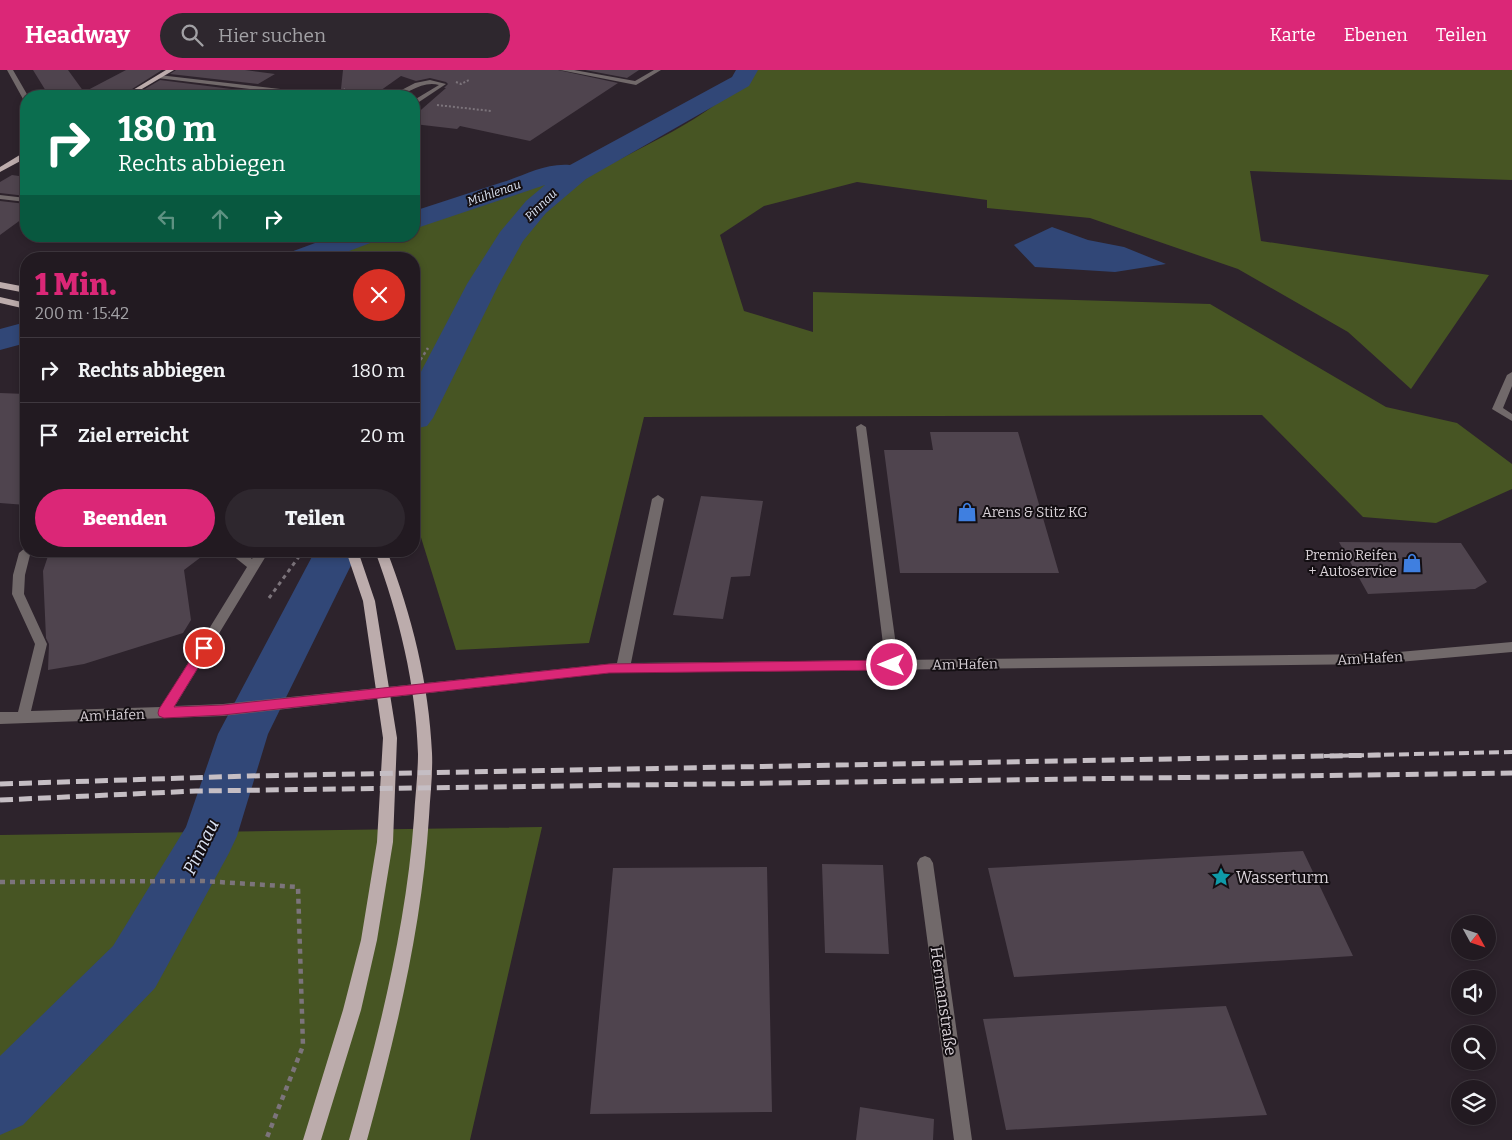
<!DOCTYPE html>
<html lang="de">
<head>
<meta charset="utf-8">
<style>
	body { margin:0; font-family:Bitter,serif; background:#2e272e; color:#f1f3f6; height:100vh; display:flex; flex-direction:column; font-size:19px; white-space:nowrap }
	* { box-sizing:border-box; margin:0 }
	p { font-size:16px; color:#a2a1a5 }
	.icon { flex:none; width:28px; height:28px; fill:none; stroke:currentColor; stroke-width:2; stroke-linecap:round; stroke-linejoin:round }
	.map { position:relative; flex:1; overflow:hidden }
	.drawer { position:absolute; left:20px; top:182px; width:400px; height:305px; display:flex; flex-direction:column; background:#221a21; border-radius:20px; box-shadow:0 2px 8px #0003,0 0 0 1px #3f383f }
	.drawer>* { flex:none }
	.top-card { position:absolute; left:20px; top:20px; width:400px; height:152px; border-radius:20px; box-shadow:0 2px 8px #0003,0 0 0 1px #3f383f; background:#0b6e4f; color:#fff; overflow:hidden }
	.needle { width:32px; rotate:130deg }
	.tools { position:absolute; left:1451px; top:845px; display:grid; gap:10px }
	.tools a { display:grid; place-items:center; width:45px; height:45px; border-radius:50%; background:#221a21; box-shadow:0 2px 8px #0003,0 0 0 1px #3f383f; font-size:25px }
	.pin { position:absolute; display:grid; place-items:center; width:42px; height:42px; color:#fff; margin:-21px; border:2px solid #fff; border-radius:50%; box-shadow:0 1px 5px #0007 }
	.me { position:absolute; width:55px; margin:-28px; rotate:270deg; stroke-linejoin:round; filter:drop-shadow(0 0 4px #0008) }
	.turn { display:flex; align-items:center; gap:18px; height:105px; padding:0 15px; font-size:22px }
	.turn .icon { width:65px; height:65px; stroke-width:2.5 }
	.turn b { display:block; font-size:35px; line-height:42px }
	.lanes { display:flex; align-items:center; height:48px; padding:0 15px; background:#0003; justify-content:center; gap:25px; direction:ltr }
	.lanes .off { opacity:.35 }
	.round { display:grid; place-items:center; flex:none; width:52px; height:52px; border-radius:26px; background:#2e272e }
	.overview { display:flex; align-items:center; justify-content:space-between; height:85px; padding:0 15px }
	h1 { font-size:30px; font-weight:800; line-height:38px; color:#db2777 }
	.button { display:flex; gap:10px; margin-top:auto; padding:10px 15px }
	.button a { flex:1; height:58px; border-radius:30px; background:#db2777; color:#fff; font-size:20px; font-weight:800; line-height:58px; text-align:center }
	.button a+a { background:#2e272e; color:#f1f3f6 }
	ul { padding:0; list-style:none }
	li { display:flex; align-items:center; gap:15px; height:65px; padding:0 15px; border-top:1px solid #3f383f }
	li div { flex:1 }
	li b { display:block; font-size:19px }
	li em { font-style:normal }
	header { display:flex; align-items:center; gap:30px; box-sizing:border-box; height:70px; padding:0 25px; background:#db2777; color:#fff }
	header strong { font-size:24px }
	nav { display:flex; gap:28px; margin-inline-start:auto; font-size:18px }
	.search { width:350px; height:45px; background:#2e272e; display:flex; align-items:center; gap:12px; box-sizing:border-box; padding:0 18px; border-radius:28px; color:#a2a1a5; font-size:19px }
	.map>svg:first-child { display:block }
	.green { fill:#475523 }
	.water { fill:#314777 }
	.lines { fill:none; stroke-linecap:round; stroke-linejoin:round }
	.river { fill:#314777; fill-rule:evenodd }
	.building { fill:#4f444e }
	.path-far3 { stroke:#7c747b; stroke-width:2; stroke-dasharray:2 2; stroke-linecap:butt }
	.path-far2 { stroke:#7c747b; stroke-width:2.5; stroke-dasharray:3 3; stroke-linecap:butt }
	.path-far1 { stroke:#7c747b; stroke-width:3; stroke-dasharray:4 4; stroke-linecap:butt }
	.path { stroke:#7c747b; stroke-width:4.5; stroke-dasharray:5 5; stroke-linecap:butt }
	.minor { fill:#71696a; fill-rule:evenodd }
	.major { fill:#bcacac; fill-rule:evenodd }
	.rail-far1 { stroke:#c5bec4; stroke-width:4; stroke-dasharray:10 5; stroke-linecap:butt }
	.rail { stroke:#c5bec4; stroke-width:5; stroke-dasharray:13 6; stroke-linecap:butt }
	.route { fill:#db2777; stroke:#8e194d }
	.labels { text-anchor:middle; stroke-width:4; stroke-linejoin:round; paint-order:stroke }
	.far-water-label { font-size:12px; font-style:italic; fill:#dbe3f3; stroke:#130e12 }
	.poi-label { font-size:14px; fill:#d8d1d7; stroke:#130e12; text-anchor:start }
	.street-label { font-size:14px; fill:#d8d1d7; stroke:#130e12 }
	.near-poi-label { font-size:16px; fill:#d8d1d7; stroke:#130e12; text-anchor:start }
	.near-street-label { font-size:16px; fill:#d8d1d7; stroke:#130e12 }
	.near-water-label { font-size:18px; font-style:italic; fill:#dbe3f3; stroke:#130e12 }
</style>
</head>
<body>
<header>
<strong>Headway</strong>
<div class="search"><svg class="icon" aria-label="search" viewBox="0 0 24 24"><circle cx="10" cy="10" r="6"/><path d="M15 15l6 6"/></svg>Hier suchen</div>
<nav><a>Karte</a><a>Ebenen</a><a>Teilen</a></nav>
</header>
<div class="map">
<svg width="1512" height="1070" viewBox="0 0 1512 1070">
	<rect width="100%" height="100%" fill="#2d232c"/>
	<path class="green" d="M 752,0 L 1512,0 L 1512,110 L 1250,101 L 1261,171 L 1489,205 L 1411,319 L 1348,262 L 1238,199 L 1090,148 L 987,138 L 987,130 L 857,112 L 764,136 L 720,165 L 744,241 L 813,262 L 813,222 L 1210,234 L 1386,337 L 1457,353 L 1512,394 L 1512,419 L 1436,453 L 1363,447 L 1262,345 L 644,347 L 589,573 L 456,580 L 414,445 L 414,189 L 299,189 L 363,166 L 414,166 L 414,150 L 516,117 L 551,103 L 576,103 L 536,137 L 513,165 C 536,147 558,127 582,111 C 638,75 709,53 752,0 Z
		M 542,757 L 470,1070 L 0,1070 L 0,765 Z"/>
	<path class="water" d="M 1052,157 L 1088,170 L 1124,177 L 1166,194 L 1115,202 L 1035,197 L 1014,175 Z"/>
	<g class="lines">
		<path class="river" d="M 736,0 L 758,0 L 749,16 L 586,109 L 546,143 L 523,171 L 499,214 L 433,348 L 427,356 L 414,359 L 414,315 L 467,214 L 500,162 L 526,131 L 545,115 L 414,159 L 414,141 C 444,131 473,122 503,112 C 526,105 545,93 570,95 L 732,7 Z
			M 334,166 L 378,166 L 373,172 L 328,189 L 284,189 L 288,183 Z
			M 26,252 L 26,273 L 0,280 L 0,259 Z
			M 315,481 L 358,481 L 268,664 L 237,766 L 229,783 L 155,918 L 23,1055 L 0,1065 L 0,986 L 113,876 L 186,757 L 218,664 Z"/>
	</g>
	<path class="building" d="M 33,0 L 68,0 L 84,22 L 126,0 L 162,0 L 121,26 L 49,26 Z
		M 176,0 L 245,0 L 275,4 L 258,14 L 170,4 Z
		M 343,0 L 558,0 L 618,13 L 530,71 L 460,56 L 457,59 L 414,54 L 414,46 L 446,18 L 444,18 L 448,14 L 446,12 L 430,8 L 416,11 L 401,6 L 377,23 L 341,19 Z
		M 585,0 L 639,0 L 627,8 Z
		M 160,10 L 247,21 L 238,26 L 133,26 Z
		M 12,105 L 26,107 L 26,126 L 0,123 L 0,112 Z
		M 0,131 L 26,134 L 26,146 L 0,165 Z
		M 0,323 L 26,324 L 26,435 L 0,433 Z
		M 930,362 L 1018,362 L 1059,503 L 900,503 L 884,380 L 933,380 Z
		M 701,426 L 763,431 L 750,506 L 731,507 L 723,549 L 673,545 Z
		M 1339,472 L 1461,473 L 1487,512 L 1475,519 L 1368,524 Z
		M 57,481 L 209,481 L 184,500 L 191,550 L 183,563 L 84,594 L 48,600 L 49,574 L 46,568 L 43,501 L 48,486 Z
		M 1303,781 L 1353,886 L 1014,907 L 988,798 Z
		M 822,794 L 883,795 L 889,884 L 825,883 Z
		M 767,797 L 772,1042 L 590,1044 L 613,798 Z
		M 1226,936 L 1267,1045 L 1006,1060 L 983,949 Z
		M 860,1037 L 934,1049 L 933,1070 L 856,1070 Z"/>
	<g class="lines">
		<path class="path-far3" d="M 456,12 L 461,14 L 469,10
			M 337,25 L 345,19
			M 360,26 L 366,22
			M 437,35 L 491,41"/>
		<path class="path-far2" d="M 414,300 L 428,278"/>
		<path class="path-far1" d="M 269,528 L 303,481"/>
		<path class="path" d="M 0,812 L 203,811 L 298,817 L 303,976 L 266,1070"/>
		<path class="minor" d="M 7,0 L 13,0 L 28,26 L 26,31 L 23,29 Z
			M 560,0 L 574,0 L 635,11 L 654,0 L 661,0 L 636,15 Z
			M 159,5 L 324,24 L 327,26 L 309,26 L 157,8 L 157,6 Z
			M 430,10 L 446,14 L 416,34 L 414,35 L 414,30 L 439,15 C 420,10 407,27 390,26 L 415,13 Z
			M 0,125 L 26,128 L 26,132 L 0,129 Z
			M 1512,302 L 1512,316 L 1503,338 L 1512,344 L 1512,351 L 1492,339 L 1507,305 Z
			M 861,354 L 866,357 L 898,590 L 1376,584 L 1512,572 L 1512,582 L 1376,594 L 609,603 L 223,646 L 0,654 L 0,642 L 18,642 L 35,574 L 12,524 L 13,505 L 19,483 L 26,477 L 26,481 L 34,481 L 30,485 L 25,505 L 24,524 L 47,574 L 31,641 L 161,637 L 247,497 L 227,481 L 242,481 L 252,489 L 257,481 L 269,481 L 175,636 L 223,634 L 617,593 L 652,429 L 658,425 L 664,429 L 631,593 L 885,590 L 856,357 Z
			M 925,786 L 930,788 L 933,793 L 972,1070 L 954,1070 L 917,793 L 920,788 Z"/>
		<path class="major" d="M 166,0 L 174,0 L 130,26 L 123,26 Z
			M 23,83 L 26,83 L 26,88 L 0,102 L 0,97 Z
			M 0,212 L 26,217 L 26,223 L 0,218 Z
			M 0,227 L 26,233 L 26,239 L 0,233 Z
			M 346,481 L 358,481 L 375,531 L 397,668 L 393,772 L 377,870 L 361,940 L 321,1070 L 303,1070 L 343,940 L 361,870 L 377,772 L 383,668 L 363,531 Z
			M 375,481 L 387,481 C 412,546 429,614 432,683 C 433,705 430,726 429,747 C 422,858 396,964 367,1070 L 349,1070 C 379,964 406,858 414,748 C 415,727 418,705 418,684 C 416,614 399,546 375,481 Z"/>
		<path class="rail-far1" d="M 1324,686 L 1512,682"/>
		<path class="rail" d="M 0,714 L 248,706 L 1382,685
			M 0,730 L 196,721 L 1512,703"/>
	</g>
	<path class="route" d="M 204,573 L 210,578 L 174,637 L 223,635 L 609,594 L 892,590 L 896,592 L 898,595 L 896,598 L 892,600 L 609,603 L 223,645 L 164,648 L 159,646 L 158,643 L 159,639 L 200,575 Z"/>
	<defs>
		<symbol id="shop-bare" viewBox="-9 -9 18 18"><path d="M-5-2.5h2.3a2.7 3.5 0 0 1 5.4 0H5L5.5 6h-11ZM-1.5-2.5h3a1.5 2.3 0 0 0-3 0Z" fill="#3f7fe0" stroke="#130e12" stroke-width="2.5" paint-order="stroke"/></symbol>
		<symbol id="sight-bare" viewBox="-9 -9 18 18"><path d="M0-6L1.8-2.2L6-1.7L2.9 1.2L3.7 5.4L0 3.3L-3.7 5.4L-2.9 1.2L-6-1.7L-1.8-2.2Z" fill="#0f9aa8" stroke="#130e12" stroke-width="2.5" paint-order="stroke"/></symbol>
	</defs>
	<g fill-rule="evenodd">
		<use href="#shop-bare" x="953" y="428" width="28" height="28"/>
		<use href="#shop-bare" x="1398" y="479" width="28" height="28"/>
		<use href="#sight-bare" x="1207" y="793" width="28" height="28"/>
	</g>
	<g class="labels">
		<g class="far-water-label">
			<text transform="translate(494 123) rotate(-19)" y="4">Mühlenau</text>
			<text transform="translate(541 135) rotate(-44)" y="4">Pinnau</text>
		</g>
		<g class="poi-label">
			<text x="982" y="447">Arens &amp; Stitz KG</text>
			<text x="1397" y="490" text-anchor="end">Premio Reifen<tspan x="1397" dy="16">+ Autoservice</tspan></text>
		</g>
		<g class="street-label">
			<text transform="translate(1370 588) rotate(-3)" y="5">Am Hafen</text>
			<text transform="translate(965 594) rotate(-1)" y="5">Am Hafen</text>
			<text transform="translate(112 645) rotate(-2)" y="5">Am Hafen</text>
		</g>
		<g class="near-poi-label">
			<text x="1236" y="813">Wasserturm</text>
		</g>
		<g class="near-street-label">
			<text transform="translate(944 931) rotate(82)" y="6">Hermanstraße</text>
		</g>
		<g class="near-water-label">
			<text transform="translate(201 777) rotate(-64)" y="6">Pinnau</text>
		</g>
	</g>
</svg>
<div class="tools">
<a><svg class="needle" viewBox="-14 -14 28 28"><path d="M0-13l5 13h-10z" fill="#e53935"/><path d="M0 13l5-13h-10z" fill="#a2a1a5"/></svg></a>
<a><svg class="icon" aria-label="sound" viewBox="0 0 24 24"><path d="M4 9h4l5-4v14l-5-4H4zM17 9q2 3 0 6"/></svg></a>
<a><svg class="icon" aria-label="search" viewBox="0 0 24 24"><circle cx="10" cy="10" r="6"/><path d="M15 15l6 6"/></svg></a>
<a><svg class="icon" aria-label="layers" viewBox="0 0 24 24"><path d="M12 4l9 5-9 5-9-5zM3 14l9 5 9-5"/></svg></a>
</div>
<div class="pin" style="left:204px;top:578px;background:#d93025"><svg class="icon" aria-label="arrive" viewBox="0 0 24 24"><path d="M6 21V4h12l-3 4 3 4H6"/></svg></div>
<svg class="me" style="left:892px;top:595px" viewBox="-20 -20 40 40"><circle r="17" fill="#db2777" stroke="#fff" stroke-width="3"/><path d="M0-11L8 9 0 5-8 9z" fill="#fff"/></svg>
<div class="top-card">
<div class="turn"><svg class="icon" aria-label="right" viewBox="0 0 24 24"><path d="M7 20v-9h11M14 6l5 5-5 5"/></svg><div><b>180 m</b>Rechts abbiegen</div></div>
<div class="lanes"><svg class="icon off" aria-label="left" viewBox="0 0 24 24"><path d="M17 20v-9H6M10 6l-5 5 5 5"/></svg><svg class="icon off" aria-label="ahead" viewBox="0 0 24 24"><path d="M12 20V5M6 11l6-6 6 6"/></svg><svg class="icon" aria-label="right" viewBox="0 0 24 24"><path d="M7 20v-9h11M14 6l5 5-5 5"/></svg></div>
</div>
<section class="drawer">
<div class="overview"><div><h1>1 Min.</h1><p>200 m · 15:42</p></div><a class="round" style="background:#d93025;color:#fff"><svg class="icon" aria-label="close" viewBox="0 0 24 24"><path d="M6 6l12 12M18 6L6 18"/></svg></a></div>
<ul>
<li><svg class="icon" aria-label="right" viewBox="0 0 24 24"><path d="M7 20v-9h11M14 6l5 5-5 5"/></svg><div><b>Rechts abbiegen</b></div><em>180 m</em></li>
<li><svg class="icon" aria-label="arrive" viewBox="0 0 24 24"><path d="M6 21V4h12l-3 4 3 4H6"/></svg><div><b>Ziel erreicht</b></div><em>20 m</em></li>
</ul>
<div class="button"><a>Beenden</a><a>Teilen</a></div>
</section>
</div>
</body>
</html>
